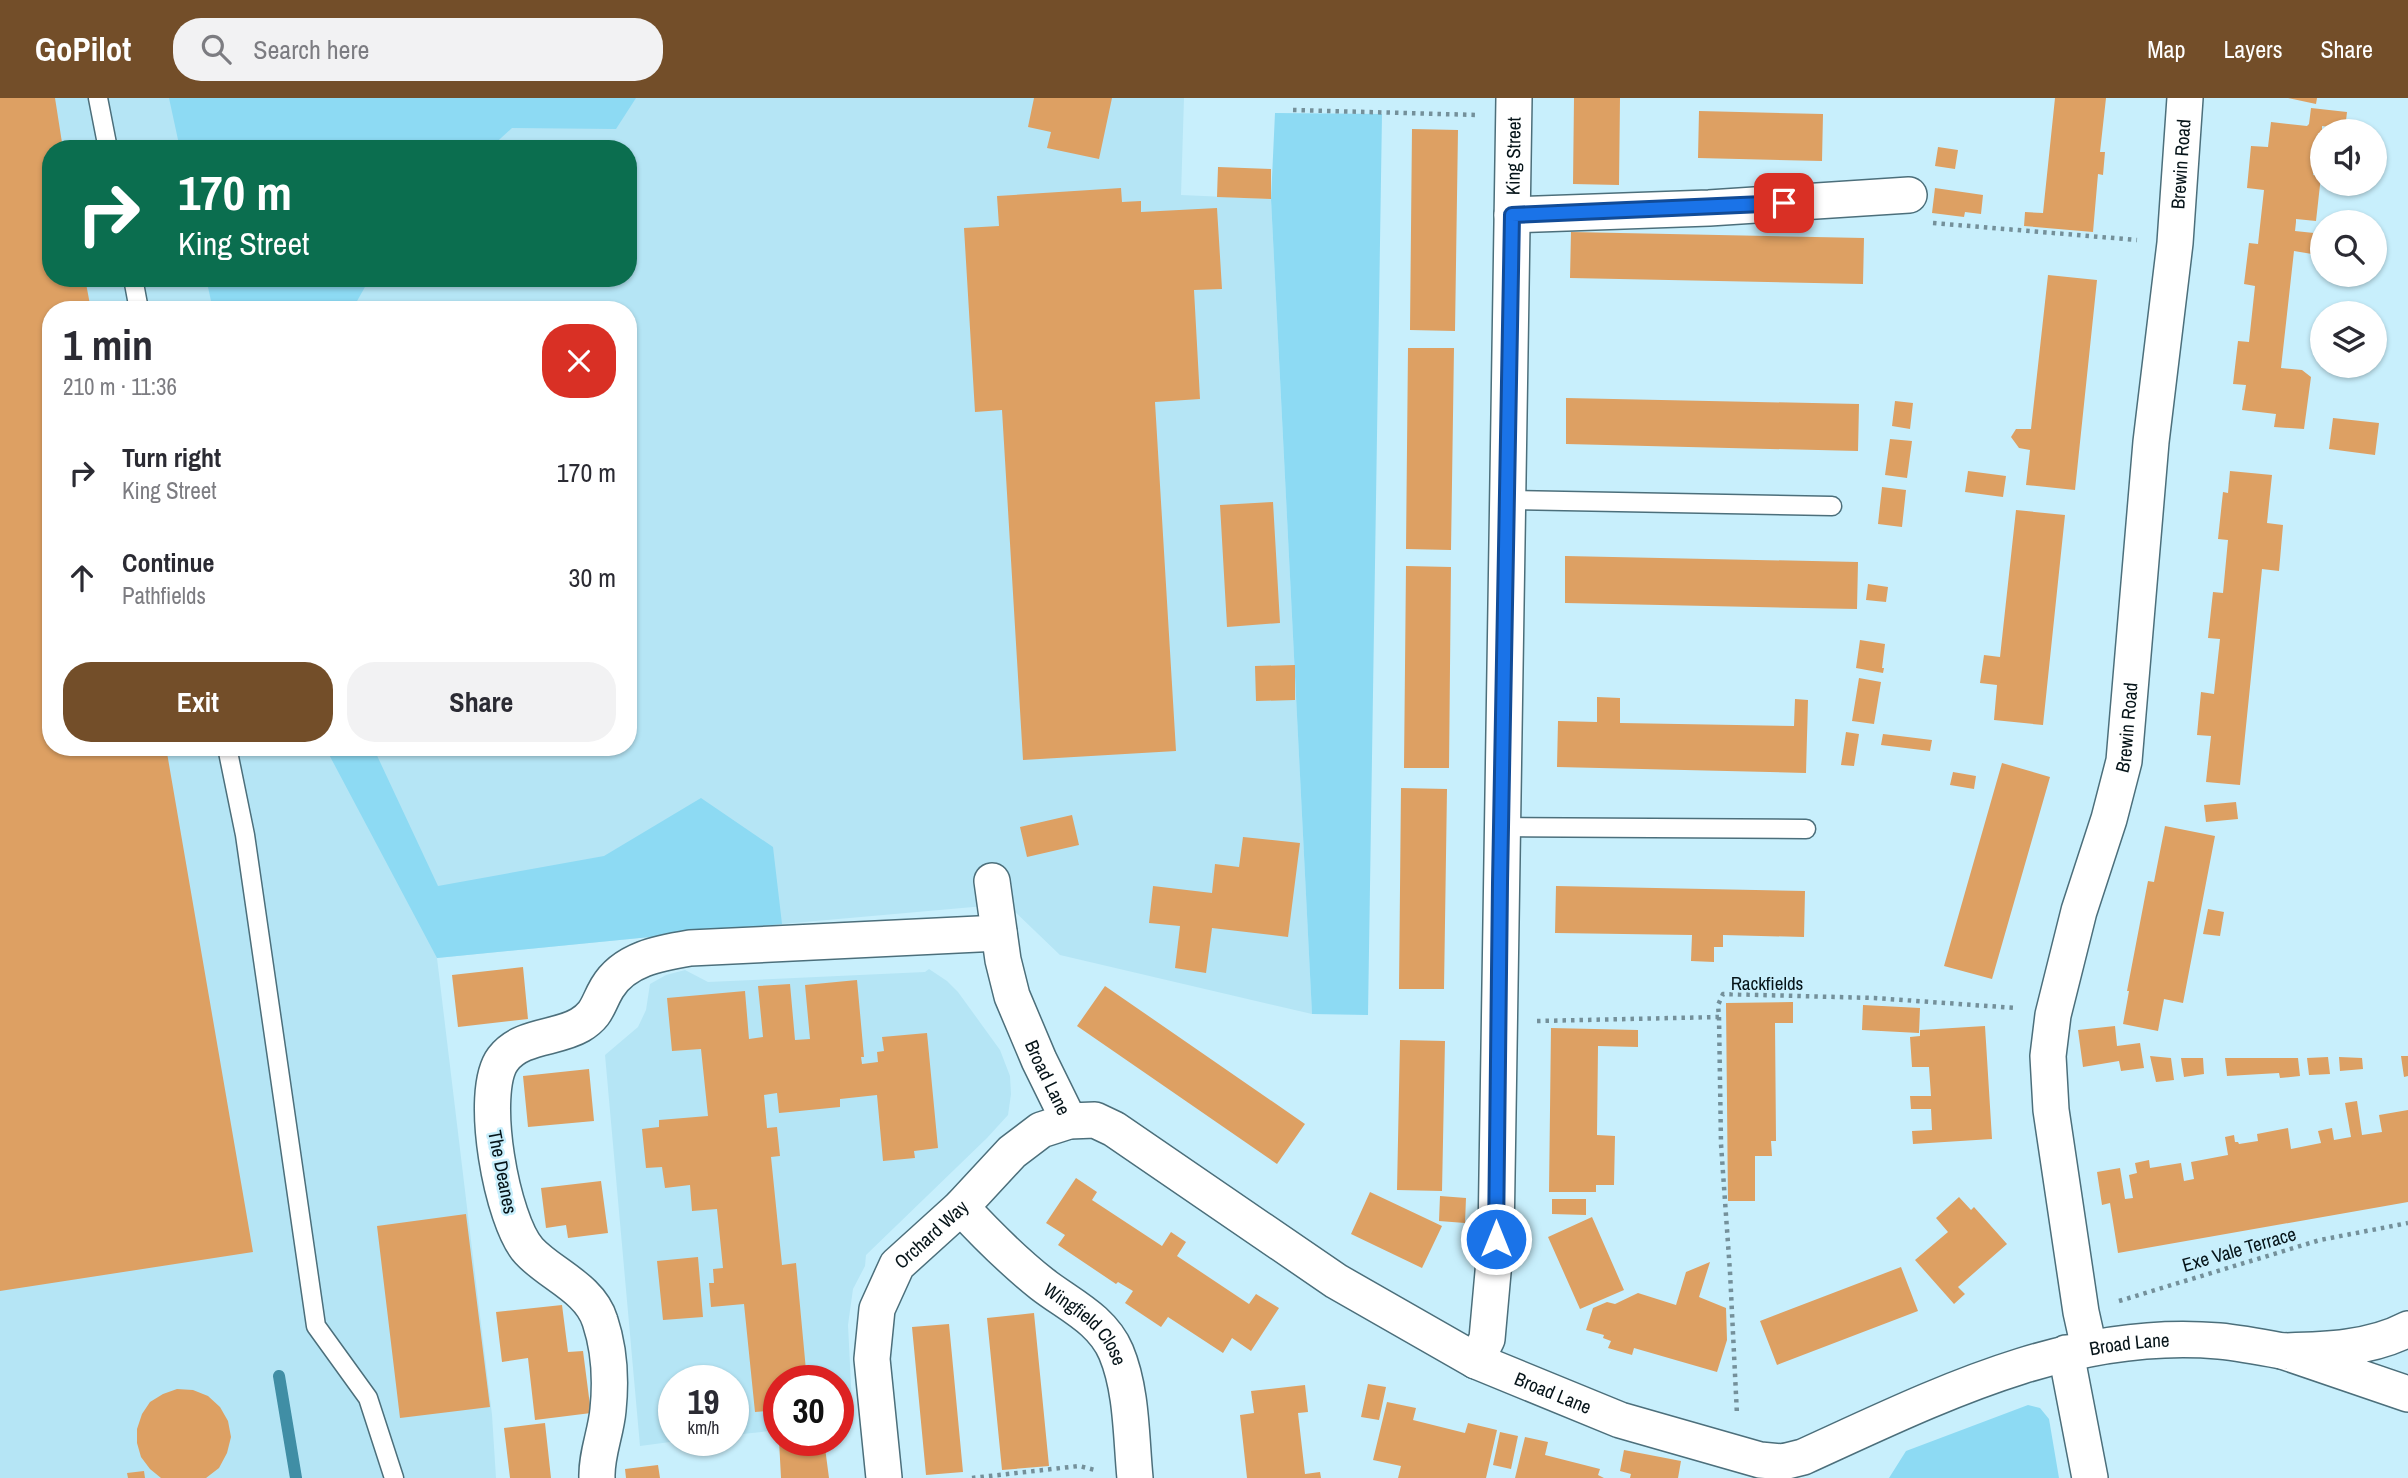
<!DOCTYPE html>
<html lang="en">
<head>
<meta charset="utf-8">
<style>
	body { margin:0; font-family:"Archivo Narrow",sans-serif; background:#f2f2f3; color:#2b2b33; height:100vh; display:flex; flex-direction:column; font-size:26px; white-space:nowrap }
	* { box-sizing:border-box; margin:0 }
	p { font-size:23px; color:#7c7c81 }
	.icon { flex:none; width:38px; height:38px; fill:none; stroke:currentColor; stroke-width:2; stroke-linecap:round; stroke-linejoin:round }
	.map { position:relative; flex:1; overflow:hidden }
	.side { position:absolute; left:42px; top:203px; width:595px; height:455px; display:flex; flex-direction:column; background:#fff; border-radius:28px; box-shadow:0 2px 5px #0004 }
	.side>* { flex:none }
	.top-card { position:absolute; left:42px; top:42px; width:595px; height:147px; border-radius:28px; box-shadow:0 2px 5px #0004; background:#0b6e4f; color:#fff; overflow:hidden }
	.buttons { position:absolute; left:2310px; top:21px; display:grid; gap:14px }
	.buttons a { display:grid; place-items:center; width:77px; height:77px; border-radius:50%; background:#fff; box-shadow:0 2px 5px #0004; font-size:35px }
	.speed { position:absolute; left:658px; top:1267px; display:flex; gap:14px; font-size:35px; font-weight:700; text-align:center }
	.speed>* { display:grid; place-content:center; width:91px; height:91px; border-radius:50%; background:#fff; box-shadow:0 2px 5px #0004; line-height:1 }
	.speed small { font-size:18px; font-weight:400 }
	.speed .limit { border:10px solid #d22; background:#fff; color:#111 }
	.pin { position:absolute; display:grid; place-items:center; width:60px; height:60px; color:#fff; margin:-30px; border-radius:14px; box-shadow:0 4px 10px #0006 }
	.me { position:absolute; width:77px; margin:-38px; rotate:0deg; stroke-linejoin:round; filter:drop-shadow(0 0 5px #0008) }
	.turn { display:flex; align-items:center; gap:24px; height:147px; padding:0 21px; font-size:32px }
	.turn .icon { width:91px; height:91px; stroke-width:2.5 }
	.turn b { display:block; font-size:49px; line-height:60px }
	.round { display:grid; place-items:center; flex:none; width:74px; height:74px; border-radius:28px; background:#f2f2f3 }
	.headline { display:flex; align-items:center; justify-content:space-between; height:119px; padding:0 21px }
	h1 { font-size:42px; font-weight:800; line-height:52px }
	.cta { display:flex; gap:14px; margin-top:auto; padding:14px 21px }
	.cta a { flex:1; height:80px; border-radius:28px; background:#734e29; color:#fff; font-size:28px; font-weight:800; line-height:80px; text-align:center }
	.cta a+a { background:#f2f2f3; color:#2b2b33 }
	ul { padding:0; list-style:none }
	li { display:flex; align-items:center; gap:21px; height:105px; padding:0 21px }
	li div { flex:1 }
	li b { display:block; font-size:26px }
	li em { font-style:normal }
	header { display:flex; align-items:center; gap:42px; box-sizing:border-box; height:98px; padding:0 35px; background:#734e29; color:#fff }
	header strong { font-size:33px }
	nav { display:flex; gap:38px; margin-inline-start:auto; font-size:24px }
	.search { width:490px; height:63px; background:#f2f2f3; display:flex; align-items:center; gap:18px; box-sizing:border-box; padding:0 24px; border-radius:28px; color:#7c7c81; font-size:26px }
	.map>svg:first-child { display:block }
	.built { fill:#b5e5f5; fill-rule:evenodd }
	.green { fill:#8ddaf3 }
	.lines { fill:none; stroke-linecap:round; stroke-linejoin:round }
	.stream { stroke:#408ea5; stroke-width:12 }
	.building { fill:#dda063 }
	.service-casing { stroke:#4c6f7b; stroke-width:21 }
	.minor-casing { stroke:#4c6f7b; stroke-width:38 }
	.path { stroke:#74909a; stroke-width:4.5; stroke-dasharray:3.5 5; stroke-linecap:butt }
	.service { stroke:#fff; stroke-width:18 }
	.minor { stroke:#fff; stroke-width:35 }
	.route-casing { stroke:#114b97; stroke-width:18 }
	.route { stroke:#1a73e8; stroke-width:12 }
	.labels { text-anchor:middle; stroke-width:5; stroke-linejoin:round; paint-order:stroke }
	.street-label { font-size:19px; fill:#061419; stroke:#c8effc }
</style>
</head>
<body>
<header>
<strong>GoPilot</strong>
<div class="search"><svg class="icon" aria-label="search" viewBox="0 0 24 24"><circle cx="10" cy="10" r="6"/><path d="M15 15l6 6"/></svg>Search here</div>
<nav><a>Map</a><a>Layers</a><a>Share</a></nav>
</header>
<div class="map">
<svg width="2408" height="1380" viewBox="0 0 2408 1380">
	<rect width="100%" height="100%" fill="#c8effc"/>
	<path class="built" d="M 0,0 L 1184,0 L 1181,97 L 1271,101 L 1312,916 L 1060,857 L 1007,806 L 782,826 L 437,860 L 492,1317 L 496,1380 L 0,1380 ZM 51,51 L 628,51 L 628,180 L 51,180 ZM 51,212 L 628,212 L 628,649 L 51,649 Z
		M 929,871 L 947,883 L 958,894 L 1000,952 L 1010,978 L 1011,996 L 1008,1017 L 987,1040 L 866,1157 L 865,1168 L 853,1191 L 848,1227 L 853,1326 L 838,1327 L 838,1283 L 779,1283 L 779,1332 L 733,1337 L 733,1283 L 674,1283 L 674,1342 L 685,1342 L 640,1348 L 605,957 L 638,929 L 646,912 L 650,886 L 666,877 L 685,872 L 708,884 L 925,874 Z"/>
	<path class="green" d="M 169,0 L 636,0 L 616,31 L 512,30 L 489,51 L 180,51 Z
		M 1275,15 L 1382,16 L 1368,917 L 1312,916 L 1271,101 Z
		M 206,180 L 370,180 L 352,212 L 213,212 Z
		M 325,649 L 373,649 L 438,788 L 604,758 L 701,700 L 773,749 L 782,826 L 437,860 Z
		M 2028,1307 L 2040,1310 L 2049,1321 L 2059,1380 L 1889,1380 L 1906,1353 Z"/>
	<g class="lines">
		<path class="stream" d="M 279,1278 L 296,1380"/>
	</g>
	<path class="building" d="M 0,0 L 55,0 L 63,51 L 51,51 L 51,180 L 85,180 L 91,212 L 51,212 L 51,649 L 166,649 L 253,1154 L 0,1193 Z
		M 1034,0 L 1112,0 L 1099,61 L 1047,50 L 1051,34 L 1028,29 Z
		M 1574,0 L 1620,0 L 1619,87 L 1573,86 Z
		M 2055,0 L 2106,0 L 2100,54 L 2105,54 L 2103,77 L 2098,76 L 2093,134 L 2024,128 L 2025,114 L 2043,115 Z
		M 2288,0 L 2317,0 L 2316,6 Z
		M 2311,10 L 2347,14 L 2345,31 L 2322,28 L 2322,36 L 2318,35 L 2313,77 L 2321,78 L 2316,123 L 2296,121 L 2296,124 L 2295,133 L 2314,135 L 2312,156 L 2294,153 L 2281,270 L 2302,272 L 2311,279 L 2304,331 L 2274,329 L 2276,316 L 2242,312 L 2246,287 L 2233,286 L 2238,243 L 2249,244 L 2255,188 L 2244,186 L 2249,145 L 2258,146 L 2264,92 L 2247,90 L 2251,48 L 2268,49 L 2271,24 L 2307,28 L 2309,26 Z
		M 1699,13 L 1823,16 L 1822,63 L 1698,60 Z
		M 1412,31 L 1458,32 L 1455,233 L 1410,232 Z
		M 1938,49 L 1958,52 L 1955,71 L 1935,68 Z
		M 1218,69 L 1271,71 L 1271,101 L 1217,99 Z
		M 1121,90 L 1122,104 L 1141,103 L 1141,114 L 1217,110 L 1222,191 L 1194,192 L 1200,301 L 1155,304 L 1176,653 L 1023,662 L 1002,312 L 975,314 L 964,130 L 999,128 L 997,98 Z
		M 1935,90 L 1983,97 L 1981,116 L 1965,114 L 1964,119 L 1932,115 Z
		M 1571,134 L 1864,140 L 1863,186 L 1570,180 Z
		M 2048,177 L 2097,182 L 2075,392 L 2026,387 L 2030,352 L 2019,350 L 2011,339 L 2016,331 L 2031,331 Z
		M 1408,250 L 1454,250 L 1451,452 L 1406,451 Z
		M 1566,300 L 1859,306 L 1858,353 L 1566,346 Z
		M 1895,303 L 1913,305 L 1910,331 L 1892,328 Z
		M 2333,320 L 2379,325 L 2375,357 L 2329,351 Z
		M 1890,341 L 1912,343 L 1907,380 L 1885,377 Z
		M 1968,373 L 2006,378 L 2003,399 L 1965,394 Z
		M 2230,373 L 2272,377 L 2267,425 L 2283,427 L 2279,473 L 2262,471 L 2240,687 L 2206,684 L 2211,638 L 2197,637 L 2201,594 L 2214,596 L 2220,541 L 2208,540 L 2213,494 L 2223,495 L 2228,442 L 2218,441 L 2223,394 L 2228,395 Z
		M 1882,389 L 1906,392 L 1902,429 L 1878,426 Z
		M 1273,404 L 1280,525 L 1227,529 L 1220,407 Z
		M 2016,412 L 2065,417 L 2043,627 L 1994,622 L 1997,587 L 1980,585 L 1984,557 L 2000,559 Z
		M 1565,458 L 1858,464 L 1857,511 L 1565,505 Z
		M 1406,468 L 1451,469 L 1449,670 L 1404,670 Z
		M 1868,486 L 1888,489 L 1886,504 L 1866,502 Z
		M 1860,542 L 1885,546 L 1882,570 L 1884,570 L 1883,575 L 1856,570 Z
		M 1295,567 L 1295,602 L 1256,603 L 1255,568 Z
		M 1859,580 L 1881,584 L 1874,626 L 1852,623 Z
		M 1597,599 L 1620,600 L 1620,625 L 1794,628 L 1795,601 L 1808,602 L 1806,675 L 1557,669 L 1558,623 L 1597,624 Z
		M 1846,634 L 1859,636 L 1854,668 L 1841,667 Z
		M 1883,636 L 1932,642 L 1930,653 L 1881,647 Z
		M 2002,665 L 2050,679 L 1992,881 L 1944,868 Z
		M 1953,674 L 1976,678 L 1974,691 L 1950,687 Z
		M 1401,690 L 1447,691 L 1444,891 L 1399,891 Z
		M 2236,704 L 2238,721 L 2206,724 L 2204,707 Z
		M 1072,717 L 1079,747 L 1027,759 L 1020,729 Z
		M 2165,728 L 2215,738 L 2183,905 L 2164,901 L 2158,933 L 2123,926 L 2129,893 L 2127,893 L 2148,783 L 2154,784 Z
		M 1243,739 L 1300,745 L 1288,839 L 1212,830 L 1206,875 L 1175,870 L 1180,828 L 1149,825 L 1153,788 L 1212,795 L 1215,766 L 1239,769 Z
		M 1556,788 L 1805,793 L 1804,839 L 1723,837 L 1723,849 L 1714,849 L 1714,864 L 1691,863 L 1692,837 L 1555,835 Z
		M 2208,811 L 2224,814 L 2220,838 L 2203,836 Z
		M 523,869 L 528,921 L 458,929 L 452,877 Z
		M 857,882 L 864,959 L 861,959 L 862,966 L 878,964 L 877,954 L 884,953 L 882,939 L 927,935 L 938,1050 L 914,1053 L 915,1060 L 883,1063 L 877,997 L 840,1001 L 840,1009 L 779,1015 L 777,995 L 764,997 L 767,1030 L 777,1029 L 780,1058 L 771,1059 L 782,1167 L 796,1165 L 807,1283 L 779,1283 L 779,1312 L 755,1314 L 744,1206 L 711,1209 L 709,1185 L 714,1185 L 713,1171 L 723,1170 L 717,1111 L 692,1113 L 690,1087 L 665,1090 L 662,1069 L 646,1070 L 642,1031 L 659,1029 L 659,1022 L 708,1018 L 701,951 L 672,953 L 667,900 L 745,893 L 749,941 L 763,939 L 758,888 L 790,886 L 795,942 L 810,941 L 805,887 Z
		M 1105,888 L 1305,1026 L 1277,1066 L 1077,928 Z
		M 1793,904 L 1793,925 L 1775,925 L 1776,1043 L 1771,1043 L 1772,1058 L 1755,1058 L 1755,1103 L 1728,1103 L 1726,905 Z
		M 1863,907 L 1920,910 L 1919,935 L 1862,932 Z
		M 1985,928 L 1992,1041 L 1913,1046 L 1912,1033 L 1932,1032 L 1931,1011 L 1911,1011 L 1910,998 L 1931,998 L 1929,969 L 1912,969 L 1910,939 L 1920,938 L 1920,932 Z
		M 2115,928 L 2117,948 L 2140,945 L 2144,970 L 2121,973 L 2119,963 L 2083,969 L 2078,932 Z
		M 1551,930 L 1638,932 L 1638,949 L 1598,948 L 1597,1037 L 1615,1038 L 1614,1087 L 1596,1087 L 1596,1094 L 1549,1094 Z
		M 1400,942 L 1445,943 L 1442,1093 L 1397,1092 Z
		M 2150,958 L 2171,960 L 2174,982 L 2156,984 Z
		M 2401,958 L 2408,958 L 2408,978 L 2404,979 Z
		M 2328,959 L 2330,976 L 2309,977 L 2307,960 Z
		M 2339,959 L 2362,960 L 2363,971 L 2340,973 Z
		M 2181,960 L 2203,960 L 2204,976 L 2184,979 Z
		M 2225,960 L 2298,960 L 2300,978 L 2280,980 L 2279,975 L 2227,978 Z
		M 589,971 L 594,1023 L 528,1029 L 523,978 Z
		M 2357,1003 L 2362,1037 L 2382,1034 L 2379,1017 L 2408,1012 L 2408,1104 L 2118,1155 L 2110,1105 L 2102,1107 L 2097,1074 L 2120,1070 L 2125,1101 L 2133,1100 L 2129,1077 L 2137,1075 L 2135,1065 L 2149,1062 L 2150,1070 L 2181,1065 L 2184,1083 L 2194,1081 L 2191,1064 L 2228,1057 L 2225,1039 L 2234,1037 L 2235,1044 L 2238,1044 L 2239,1046 L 2258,1043 L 2257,1036 L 2288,1030 L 2291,1051 L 2321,1045 L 2318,1033 L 2332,1030 L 2334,1042 L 2351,1039 L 2345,1005 Z
		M 1076,1080 L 1097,1094 L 1092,1102 L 1162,1148 L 1171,1134 L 1186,1144 L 1177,1158 L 1249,1206 L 1256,1196 L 1279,1210 L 1251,1253 L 1232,1240 L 1223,1255 L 1168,1219 L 1161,1229 L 1125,1205 L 1133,1193 L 1118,1184 L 1116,1186 L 1058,1147 L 1065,1137 L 1046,1125 Z
		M 601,1083 L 608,1135 L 568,1140 L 566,1127 L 546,1130 L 541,1090 Z
		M 1370,1094 L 1442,1128 L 1422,1170 L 1351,1136 Z
		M 1440,1098 L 1466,1100 L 1465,1125 L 1439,1123 Z
		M 1959,1099 L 1971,1112 L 1974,1109 L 2007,1146 L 1958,1189 L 1965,1196 L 1954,1206 L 1915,1162 L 1948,1134 L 1936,1120 Z
		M 1552,1101 L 1586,1101 L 1586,1117 L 1552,1116 Z
		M 466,1116 L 490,1309 L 400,1320 L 377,1128 Z
		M 1592,1119 L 1624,1192 L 1580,1211 L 1548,1139 Z
		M 698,1159 L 703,1219 L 663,1222 L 657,1163 Z
		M 1710,1164 L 1699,1199 L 1726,1210 L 1727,1242 L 1717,1274 L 1634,1250 L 1632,1257 L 1608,1250 L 1611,1243 L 1603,1240 L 1604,1237 L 1586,1232 L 1593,1210 L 1607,1204 L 1615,1206 L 1638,1195 L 1676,1207 L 1686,1174 Z
		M 1901,1169 L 1918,1213 L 1777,1267 L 1760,1223 Z
		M 562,1207 L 568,1254 L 583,1253 L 591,1315 L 535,1322 L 528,1260 L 502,1264 L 496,1214 Z
		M 1034,1215 L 1049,1368 L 1002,1372 L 987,1220 Z
		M 949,1226 L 963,1374 L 926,1377 L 912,1229 Z
		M 1368,1286 L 1386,1289 L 1379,1322 L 1361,1319 Z
		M 1305,1287 L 1308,1314 L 1298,1315 L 1305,1376 L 1320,1374 L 1321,1380 L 1247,1380 L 1240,1317 L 1254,1315 L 1251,1293 Z
		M 177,1291 L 193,1292 L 208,1298 L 220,1309 L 228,1323 L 231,1339 L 227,1355 L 219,1370 L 206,1380 L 161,1380 L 150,1371 L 141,1359 L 137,1345 L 137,1331 L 142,1316 L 150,1304 L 163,1296 Z
		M 1387,1304 L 1416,1310 L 1413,1322 L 1465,1335 L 1468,1325 L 1497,1332 L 1486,1380 L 1398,1380 L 1401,1368 L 1373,1362 Z
		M 545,1325 L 551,1380 L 510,1380 L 504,1330 Z
		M 1500,1334 L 1518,1338 L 1511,1371 L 1493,1367 Z
		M 1525,1339 L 1548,1344 L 1545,1357 L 1600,1371 L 1598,1377 L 1604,1380 L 1515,1380 Z
		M 779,1342 L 824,1342 L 829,1380 L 781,1380 Z
		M 1624,1352 L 1681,1363 L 1678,1380 L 1630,1380 L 1631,1376 L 1620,1373 Z
		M 658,1367 L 660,1380 L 626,1380 L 625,1371 Z
		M 144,1373 L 145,1380 L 128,1380 L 127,1375 Z"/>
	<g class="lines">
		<defs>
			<path id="service" d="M 98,0 L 108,51
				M 133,180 L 139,212
				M 1507,402 L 1832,408
				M 227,649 L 245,737 L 316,1228 L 368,1300 L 394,1380
				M 1501,729 L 1806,731"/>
			<g id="minor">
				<path d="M 1512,117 L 1709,110 L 1909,97"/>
				<path id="s1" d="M 992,783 L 1003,862 L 1012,898 L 1039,962 L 1069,1023"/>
				<path id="s2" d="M 961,1109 C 986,1136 1013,1163 1042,1186 C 1069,1207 1102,1221 1116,1254 C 1132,1292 1131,1339 1135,1380"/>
				<path d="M 2408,1231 C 2370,1251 2324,1252 2282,1253 L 2408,1296"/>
				<path id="s3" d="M 2089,1250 L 2081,1214 L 2051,1012 L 2048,958 L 2053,917 L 2079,813 L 2109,721 L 2124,663 L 2151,344 L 2175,145 L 2185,0"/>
				<path d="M 2066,1255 L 2090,1380"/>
				<path id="s4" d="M 1476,1263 L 1487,1241 L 1496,1141 L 1514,0"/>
				<path d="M 597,1380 C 596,1357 606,1335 608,1312 C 611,1283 609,1250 600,1223 C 590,1190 550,1176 529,1153 C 502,1124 478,994 503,961 C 521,937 556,941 580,927 C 598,916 597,907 607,890 C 624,861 660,855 690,850 L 999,835"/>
				<path id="s5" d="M 884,1380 L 872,1261 L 877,1211 L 897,1167 L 961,1109 L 1012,1054 L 1041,1032 L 1069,1023 L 1095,1022 L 1114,1031 L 1336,1183 L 1476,1263 L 1620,1322 L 1760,1362 L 1783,1364 L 1803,1359 C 1935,1299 2069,1230 2219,1243 C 2240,1245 2261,1249 2282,1253"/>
			</g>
		</defs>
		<use href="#service" class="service-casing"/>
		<use href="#minor" class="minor-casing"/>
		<path class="path" d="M 1293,12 L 1478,17
			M 1933,125 L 2137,142
			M 1719,919 L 1721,1046 L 1730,1174 L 1737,1317
			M 1537,923 L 1719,919 L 1718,907 L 1723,896 L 1874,900 L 2016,910
			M 2119,1203 L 2320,1142 L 2408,1125
			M 972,1380 L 1079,1368 L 1095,1372"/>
		<use href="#service" class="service"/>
		<use href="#minor" class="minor"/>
	</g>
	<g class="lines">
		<defs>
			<path id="route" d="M 1496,1141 L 1500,785 L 1512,117 L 1784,105"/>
		</defs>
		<use href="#route" class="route-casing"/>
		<use href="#route" class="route"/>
	</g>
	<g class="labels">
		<g class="street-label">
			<text dy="7" stroke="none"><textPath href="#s4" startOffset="1208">King Street</textPath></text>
			<text dy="7" stroke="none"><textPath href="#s3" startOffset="1200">Brewin Road</textPath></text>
			<text dy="7" stroke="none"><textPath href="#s3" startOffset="634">Brewin Road</textPath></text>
			<text x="1767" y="892">Rackfields</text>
			<text dy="7" stroke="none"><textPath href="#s1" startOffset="206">Broad Lane</textPath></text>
			<text transform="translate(503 1074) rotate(79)" y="7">The Deanes</text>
			<text dy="7" stroke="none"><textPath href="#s5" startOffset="264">Orchard Way</textPath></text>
			<text transform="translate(2239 1151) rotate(-16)" y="7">Exe Vale Terrace</text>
			<text dy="7" stroke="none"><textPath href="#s2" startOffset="172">Wingfield Close</textPath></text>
			<text dy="7" stroke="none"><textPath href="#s5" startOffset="1615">Broad Lane</textPath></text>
			<text dy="7" stroke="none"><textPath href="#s5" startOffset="1006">Broad Lane</textPath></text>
		</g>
	</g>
</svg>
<div class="buttons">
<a><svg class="icon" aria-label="sound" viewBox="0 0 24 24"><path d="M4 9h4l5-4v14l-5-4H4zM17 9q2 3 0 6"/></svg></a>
<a><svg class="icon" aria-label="search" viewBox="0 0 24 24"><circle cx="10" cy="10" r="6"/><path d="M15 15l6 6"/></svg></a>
<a><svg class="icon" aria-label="layers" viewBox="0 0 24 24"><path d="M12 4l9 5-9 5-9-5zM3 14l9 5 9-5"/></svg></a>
</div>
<div class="speed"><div>19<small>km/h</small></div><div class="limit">30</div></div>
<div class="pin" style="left:1784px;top:105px;background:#d93025"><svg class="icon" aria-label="arrive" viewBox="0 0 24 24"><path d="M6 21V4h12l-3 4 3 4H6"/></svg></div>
<svg class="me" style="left:1496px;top:1141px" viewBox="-20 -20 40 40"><circle r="17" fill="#1a73e8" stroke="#fff" stroke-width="3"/><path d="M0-11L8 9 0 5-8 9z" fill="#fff"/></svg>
<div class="top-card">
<div class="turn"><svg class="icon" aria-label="right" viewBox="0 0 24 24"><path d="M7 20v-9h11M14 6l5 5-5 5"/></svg><div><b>170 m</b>King Street</div></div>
</div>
<section class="side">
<div class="headline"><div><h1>1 min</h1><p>210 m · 11:36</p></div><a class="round" style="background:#d93025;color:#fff"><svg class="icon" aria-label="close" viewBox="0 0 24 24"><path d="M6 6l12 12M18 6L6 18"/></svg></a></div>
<ul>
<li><svg class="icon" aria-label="right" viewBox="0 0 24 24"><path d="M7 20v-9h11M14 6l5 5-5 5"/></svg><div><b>Turn right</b><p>King Street</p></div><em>170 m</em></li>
<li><svg class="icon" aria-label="ahead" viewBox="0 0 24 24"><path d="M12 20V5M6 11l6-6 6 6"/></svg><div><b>Continue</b><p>Pathfields</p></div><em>30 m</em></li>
</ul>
<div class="cta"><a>Exit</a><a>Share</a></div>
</section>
</div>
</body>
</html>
